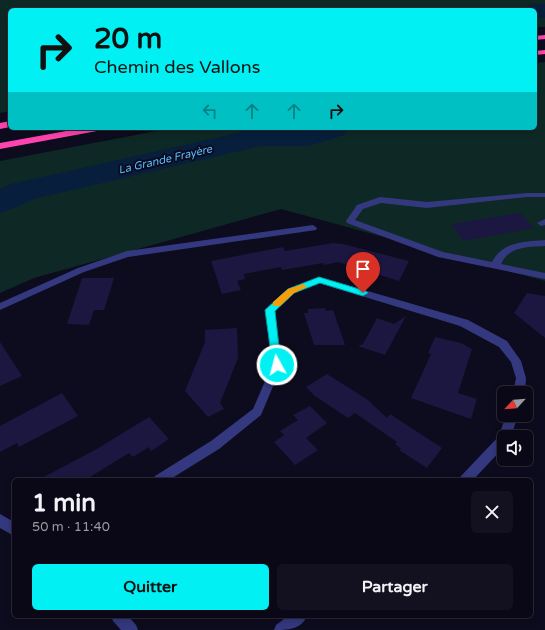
<!DOCTYPE html>
<html lang="fr">
<head>
<meta charset="utf-8">
<style>
	body { margin:0; font-family:"Varela Round",sans-serif; background:#13111f; color:#f1f3f6; height:100vh; display:flex; flex-direction:column; font-size:15px; white-space:nowrap }
	* { box-sizing:border-box; margin:0 }
	p { font-size:13px; color:#999aa1 }
	.icon { flex:none; width:22px; height:22px; fill:none; stroke:currentColor; stroke-width:2; stroke-linecap:round; stroke-linejoin:round }
	.map { position:relative; flex:1; overflow:hidden }
	.panel { position:absolute; left:12px; top:478px; width:521px; height:140px; display:flex; flex-direction:column; background:#0a0816; border-radius:6px; box-shadow:0 2px 10px #0003,0 0 0 1px #2a2935 }
	.panel>* { flex:none }
	.guide { position:absolute; left:8px; top:8px; width:529px; height:122px; border-radius:6px; box-shadow:0 2px 10px #0003,0 0 0 1px #2a2935; background:#00f0f4; color:#111; overflow:hidden }
	.needle { width:26px; rotate:244deg }
	.fabs { position:absolute; left:497px; top:386px; display:grid; gap:8px }
	.fabs a { display:grid; place-items:center; width:36px; height:36px; border-radius:6px; background:#0a0816; box-shadow:0 2px 10px #0003,0 0 0 1px #2a2935; font-size:20px }
	.pin { position:absolute; display:grid; place-items:center; width:34px; height:34px; color:#fff; margin:-41px -17px; border-radius:50% 50% 50% 0; rotate:-45deg; box-shadow:0 0 4px #0007 }
	.pin .icon { rotate:45deg }
	.me { position:absolute; width:44px; margin:-22px; rotate:353deg; stroke-linejoin:round; filter:drop-shadow(0 0 3px #0008) }
	.turn { display:flex; align-items:center; gap:14px; height:84px; padding:0 20px; font-size:18px }
	.turn .icon { width:52px; height:52px; stroke-width:2.5 }
	.turn b { display:block; font-size:28px; line-height:34px }
	.lanes { display:flex; align-items:center; height:38px; padding:0 20px; background:#0003; justify-content:center; gap:20px; direction:ltr }
	.lanes .off { opacity:.35 }
	.round { display:grid; place-items:center; flex:none; width:42px; height:42px; border-radius:6px; background:#13111f }
	.head { display:flex; align-items:center; justify-content:space-between; height:68px; padding:0 20px }
	h1 { font-size:24px; font-weight:800; line-height:30px }
	.cta { display:flex; gap:8px; margin-top:auto; padding:8px 20px }
	.cta a { flex:1; height:46px; border-radius:6px; background:#00f0f4; color:#111; font-size:16px; font-weight:800; line-height:46px; text-align:center }
	.cta a+a { background:#13111f; color:#f1f3f6 }
	.map>svg:first-child { display:block }
	.green { fill:#0e2925 }
	.lines { fill:none; stroke-linecap:round; stroke-linejoin:round }
	.river { fill:#071f3c; fill-rule:evenodd }
	.building { fill:#1b1740 }
	.lane { fill:#34387f; fill-rule:evenodd }
	.street { fill:#34387f; fill-rule:evenodd }
	.highway { fill:#ff44ad; fill-rule:evenodd }
	.route { fill:#00f0f4; stroke:#009c9f }
	.slow { fill:#f59e0b }
	.labels { text-anchor:middle; stroke-width:4; stroke-linejoin:round; paint-order:stroke }
	.far-water-label { font-size:11px; font-style:italic; fill:#57bfff; stroke:#0d0b1e }
</style>
</head>
<body>
<div class="map">
<svg width="545" height="630" viewBox="0 0 545 630">
	<rect width="100%" height="100%" fill="#0d0b1e"/>
	<path class="green" d="M 0,0 L 545,0 L 545,27 L 535,27 L 535,10 L 10,10 L 10,111 L 0,113 Z
		M 545,62 L 545,281 L 281,209 L 34,278 L 0,293 L 0,161 L 172,128 L 535,128 L 535,63 Z"/>
	<g class="lines">
		<path class="river" d="M 535,4 L 545,4 L 545,18 L 535,18 L 535,10 L 524,10 L 527,6 Z
			M 259,128 L 348,128 L 344,135 L 309,146 L 261,146 L 34,199 L 12,209 L 0,213 L 0,189 L 11,184 Z"/>
	</g>
	<path class="building" d="M 520,213 L 534,228 L 463,241 L 451,224 Z
		M 333,243 L 343,244 L 409,261 L 399,281 L 338,262 L 324,265 L 323,263 L 282,270 L 281,267 L 244,274 L 245,279 L 237,281 L 241,290 L 222,294 L 211,261 L 283,247 L 285,251 Z
		M 82,278 L 114,278 L 104,310 L 94,310 L 89,325 L 67,324 Z
		M 527,293 L 545,296 L 545,338 L 514,313 Z
		M 325,308 L 326,311 L 333,310 L 345,345 L 314,345 L 304,313 L 308,313 L 308,309 Z
		M 406,316 L 385,355 L 358,346 L 363,344 L 377,318 L 394,324 Z
		M 237,328 L 238,358 L 220,403 L 224,409 L 208,417 L 185,391 L 205,342 L 205,330 Z
		M 435,337 L 461,343 L 472,349 L 458,393 L 477,399 L 471,419 L 411,398 L 431,354 L 428,353 Z
		M 0,342 L 22,376 L 0,386 Z
		M 327,374 L 368,400 L 387,418 L 390,414 L 442,448 L 427,468 L 399,450 L 401,449 L 395,444 L 397,442 L 355,413 L 348,418 L 315,396 L 306,387 Z
		M 62,393 L 78,416 L 19,447 L 17,443 L 0,452 L 0,426 Z
		M 310,406 L 327,423 L 306,438 L 318,450 L 295,465 L 274,442 L 284,435 L 280,431 L 298,420 L 293,415 Z
		M 149,417 L 169,439 L 151,451 L 149,447 L 133,457 L 129,453 L 85,480 L 38,480 L 95,450 Z"/>
	<g class="lines">
		<path class="lane" d="M 527,193 L 545,193 L 545,197 L 527,197 L 427,208 L 381,203 L 363,209 L 355,220 L 443,252 L 492,262 C 503,241 524,242 545,240 L 545,246 C 528,247 509,246 501,264 L 545,273 L 545,279 L 438,257 L 347,223 L 346,221 L 357,205 L 380,197 L 427,202 Z
			M 545,219 L 545,225 L 541,226 L 537,223 Z
			M 313,225 L 317,228 L 316,230 L 128,257 L 84,272 L 0,310 L 0,303 L 78,268 L 127,251 Z"/>
		<path class="street" d="M 319,277 L 468,320 L 507,341 L 521,361 L 526,378 L 525,393 L 513,393 L 516,378 L 511,362 L 499,347 L 460,326 L 319,283 L 294,293 L 275,311 L 282,365 L 261,415 L 219,449 L 169,480 L 153,480 L 155,476 L 211,441 L 253,409 L 272,365 L 265,310 L 288,289 Z
			M 506,415 L 518,415 L 511,437 L 504,437 L 504,447 L 473,480 L 459,480 L 461,476 L 499,436 Z
			M 0,514 L 14,522 L 14,536 L 0,528 Z
			M 111,616 L 128,616 L 136,625 L 138,630 L 121,630 L 113,621 Z
			M 288,616 L 307,616 C 301,630 287,630 274,630 L 276,625 Z"/>
		<path class="highway" d="M 545,35 L 545,39 L 535,40 L 535,36 Z
			M 545,50 L 545,54 L 535,55 L 535,51 Z
			M 10,121 L 10,127 L 0,129 L 0,123 Z
			M 83,128 L 101,128 L 97,131 L 0,149 L 0,143 Z"/>
	</g>
	<path class="route" d="M 319,277 L 366,291 L 368,293 L 363,296 L 320,283 L 294,293 L 275,311 L 281,365 L 277,369 L 273,368 L 265,310 L 288,289 Z"/>
	<path class="slow" d="M 303,284 L 307,287 L 294,293 L 280,306 L 273,306 L 273,302 L 288,289 Z"/>
	<g class="labels">
		<g class="far-water-label">
			<text transform="translate(165 159) rotate(-13)" y="4">La Grande Frayère</text>
		</g>
	</g>
</svg>
<div class="fabs">
<a><svg class="needle" viewBox="-14 -14 28 28"><path d="M0-13l5 13h-10z" fill="#e53935"/><path d="M0 13l5-13h-10z" fill="#999aa1"/></svg></a>
<a><svg class="icon" aria-label="sound" viewBox="0 0 24 24"><path d="M4 9h4l5-4v14l-5-4H4zM17 9q2 3 0 6"/></svg></a>
</div>
<div class="pin" style="left:363px;top:293px;background:#d93025"><svg class="icon" aria-label="arrive" viewBox="0 0 24 24"><path d="M6 21V4h12l-3 4 3 4H6"/></svg></div>
<svg class="me" style="left:277px;top:365px" viewBox="-20 -20 40 40"><circle r="17" fill="#00f0f4" stroke="#fff" stroke-width="3"/><path d="M0-11L8 9 0 5-8 9z" fill="#fff"/></svg>
<div class="guide">
<div class="turn"><svg class="icon" aria-label="right" viewBox="0 0 24 24"><path d="M7 20v-9h11M14 6l5 5-5 5"/></svg><div><b>20 m</b>Chemin des Vallons</div></div>
<div class="lanes"><svg class="icon off" aria-label="left" viewBox="0 0 24 24"><path d="M17 20v-9H6M10 6l-5 5 5 5"/></svg><svg class="icon off" aria-label="ahead" viewBox="0 0 24 24"><path d="M12 20V5M6 11l6-6 6 6"/></svg><svg class="icon off" aria-label="ahead" viewBox="0 0 24 24"><path d="M12 20V5M6 11l6-6 6 6"/></svg><svg class="icon" aria-label="right" viewBox="0 0 24 24"><path d="M7 20v-9h11M14 6l5 5-5 5"/></svg></div>
</div>
<section class="panel">
<div class="head"><div><h1>1 min</h1><p>50 m · 11:40</p></div><a class="round"><svg class="icon" aria-label="close" viewBox="0 0 24 24"><path d="M6 6l12 12M18 6L6 18"/></svg></a></div>
<div class="cta"><a>Quitter</a><a>Partager</a></div>
</section>
</div>
</body>
</html>
